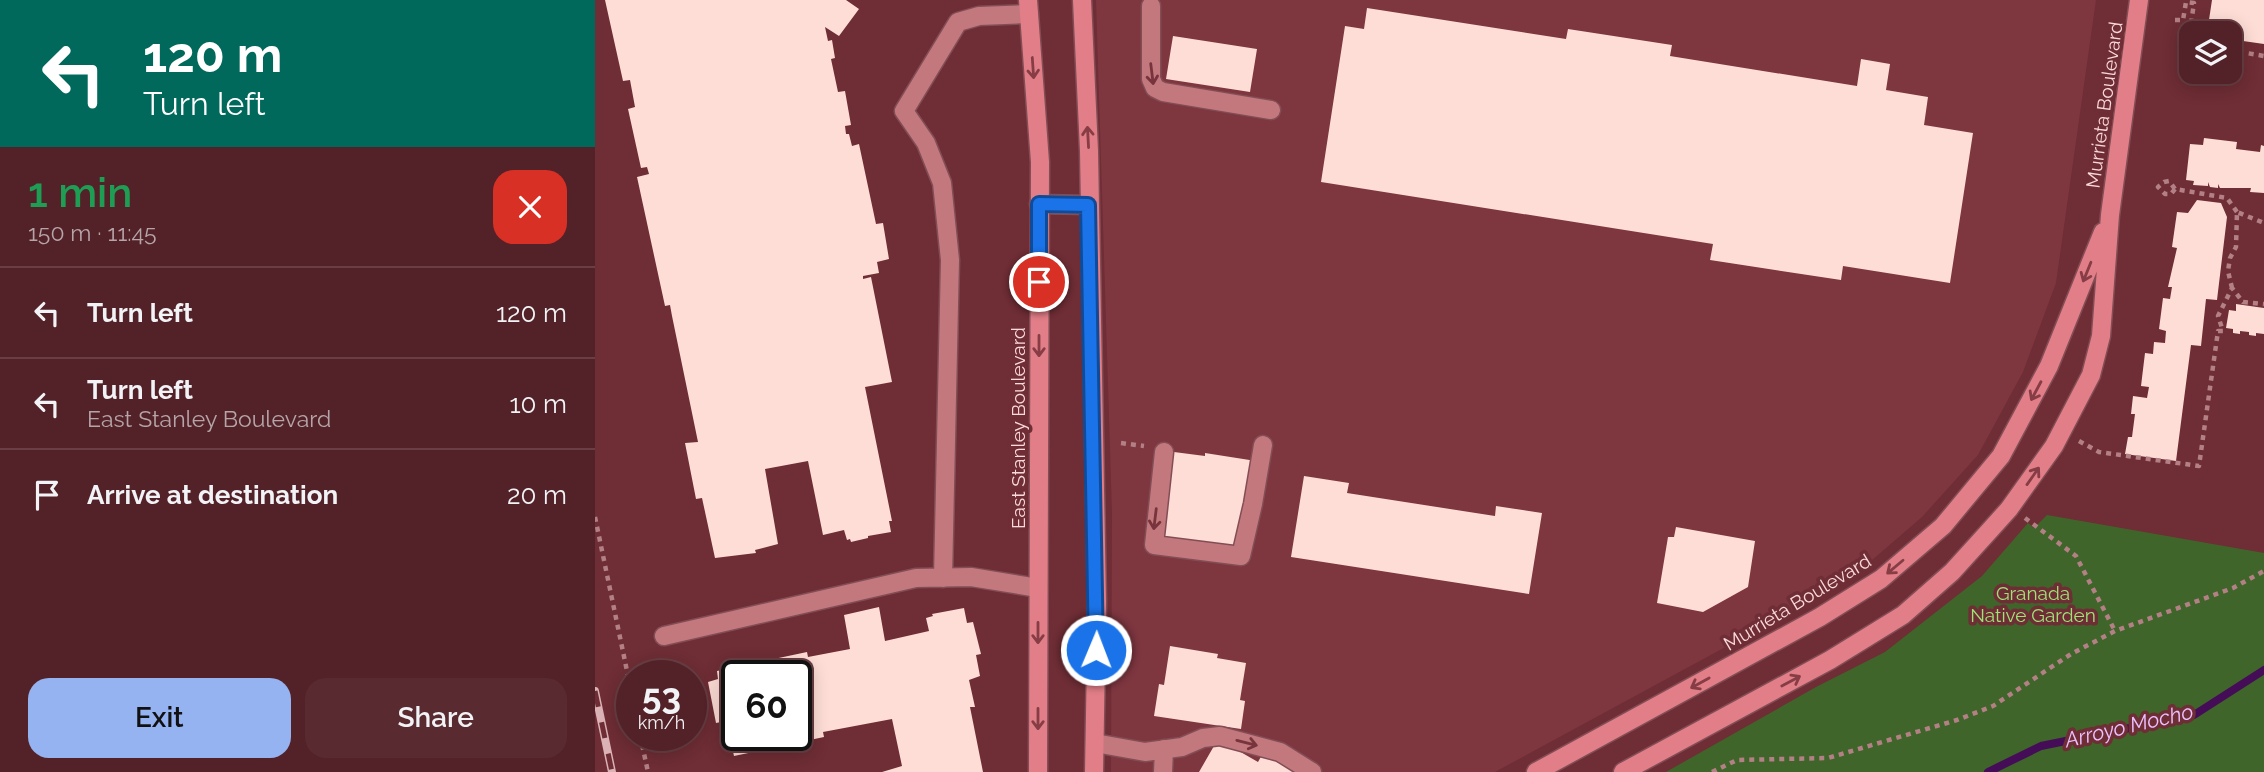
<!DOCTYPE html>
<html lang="en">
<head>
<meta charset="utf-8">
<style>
	body { margin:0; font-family:Raleway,sans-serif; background:#592a30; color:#f1f3f6; height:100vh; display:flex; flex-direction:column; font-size:26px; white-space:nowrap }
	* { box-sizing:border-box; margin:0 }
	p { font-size:23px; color:#b5a4a8 }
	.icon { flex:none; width:38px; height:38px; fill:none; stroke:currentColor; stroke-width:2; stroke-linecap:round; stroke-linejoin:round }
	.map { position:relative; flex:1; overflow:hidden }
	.side { display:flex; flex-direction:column; background:#532228; width:595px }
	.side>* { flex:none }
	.hud { background:#00695c; color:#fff; overflow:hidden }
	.controls { position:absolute; left:1584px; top:21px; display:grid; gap:14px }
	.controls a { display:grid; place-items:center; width:63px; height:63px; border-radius:14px; background:#532228; box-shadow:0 4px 18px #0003,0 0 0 2px #693f45; font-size:35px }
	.speed { position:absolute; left:21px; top:660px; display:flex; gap:14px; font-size:35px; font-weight:700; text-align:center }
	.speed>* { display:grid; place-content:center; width:91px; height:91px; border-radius:50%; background:#532228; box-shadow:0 4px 18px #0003,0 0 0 2px #693f45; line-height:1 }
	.speed small { font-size:18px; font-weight:400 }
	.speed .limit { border:4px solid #111; border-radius:10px; background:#fff; color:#111 }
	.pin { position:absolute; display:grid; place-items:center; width:60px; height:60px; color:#fff; margin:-30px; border:4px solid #fff; border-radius:50%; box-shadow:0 2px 7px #0007 }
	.me { position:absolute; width:77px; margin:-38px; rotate:1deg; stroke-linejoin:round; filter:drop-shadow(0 0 5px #0008) }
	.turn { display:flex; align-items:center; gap:24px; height:147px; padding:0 28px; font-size:32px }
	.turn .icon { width:91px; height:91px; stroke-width:2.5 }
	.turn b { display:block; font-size:49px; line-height:60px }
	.round { display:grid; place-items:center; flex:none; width:74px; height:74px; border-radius:21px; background:#592a30 }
	.head { display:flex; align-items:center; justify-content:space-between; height:119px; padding:0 28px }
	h1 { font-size:42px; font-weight:600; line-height:52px; color:#1e9e55 }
	.button { display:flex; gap:14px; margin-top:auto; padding:14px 28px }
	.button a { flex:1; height:80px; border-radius:21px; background:#95b2f1; color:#111; font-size:28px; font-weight:600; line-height:80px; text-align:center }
	.button a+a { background:#592a30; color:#f1f3f6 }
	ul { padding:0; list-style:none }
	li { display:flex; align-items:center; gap:21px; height:91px; padding:0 28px; border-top:2px solid #693f45 }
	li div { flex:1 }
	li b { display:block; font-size:26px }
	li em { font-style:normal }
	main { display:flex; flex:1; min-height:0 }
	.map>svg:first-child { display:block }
	.built { fill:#7e363f }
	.green { fill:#40652a }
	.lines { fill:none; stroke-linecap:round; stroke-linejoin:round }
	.stream { stroke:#450d58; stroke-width:8 }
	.building { fill:#fdddd5; fill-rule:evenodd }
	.minor-casing { stroke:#834d55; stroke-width:21 }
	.major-casing { stroke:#834d55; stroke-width:21 }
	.path { stroke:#b28085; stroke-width:4.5; stroke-dasharray:5 5; stroke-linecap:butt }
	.minor { stroke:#c2787d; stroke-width:18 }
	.major { stroke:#e27e87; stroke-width:18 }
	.rail-casing { stroke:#dbb2b5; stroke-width:8 }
	.rail { stroke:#6f2d35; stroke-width:5; stroke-dasharray:16; stroke-linecap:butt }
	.oneway { stroke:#863d45 }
	.oneway2 { stroke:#77343c }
	.route-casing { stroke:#114b97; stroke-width:18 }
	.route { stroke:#1a73e8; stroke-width:12 }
	.labels { text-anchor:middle; stroke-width:7; stroke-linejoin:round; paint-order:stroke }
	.street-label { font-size:19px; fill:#fbdadb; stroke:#6f2d35 }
	.park-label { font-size:19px; fill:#9de376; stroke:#6f2d35 }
	.water-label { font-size:21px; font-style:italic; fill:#ecc1ff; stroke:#6f2d35 }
</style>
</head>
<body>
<main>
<section class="side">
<div class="hud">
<div class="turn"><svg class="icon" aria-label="left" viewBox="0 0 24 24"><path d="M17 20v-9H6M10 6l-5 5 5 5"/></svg><div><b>120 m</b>Turn left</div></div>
</div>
<div class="head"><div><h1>1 min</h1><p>150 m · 11:45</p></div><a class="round" style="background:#d93025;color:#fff"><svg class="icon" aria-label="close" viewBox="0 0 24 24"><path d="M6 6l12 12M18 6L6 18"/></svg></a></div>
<ul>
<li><svg class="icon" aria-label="left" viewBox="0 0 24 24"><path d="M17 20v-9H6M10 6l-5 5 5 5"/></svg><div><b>Turn left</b></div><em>120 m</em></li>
<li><svg class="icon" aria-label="left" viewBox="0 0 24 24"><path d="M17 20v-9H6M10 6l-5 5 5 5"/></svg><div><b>Turn left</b><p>East Stanley Boulevard</p></div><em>10 m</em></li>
<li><svg class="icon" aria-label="arrive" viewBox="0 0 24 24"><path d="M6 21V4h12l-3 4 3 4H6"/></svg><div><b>Arrive at destination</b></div><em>20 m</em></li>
</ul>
<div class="button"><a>Exit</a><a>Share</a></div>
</section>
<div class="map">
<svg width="1669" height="772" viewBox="0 0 1669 772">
	<rect width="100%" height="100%" fill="#6f2d35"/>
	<path class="built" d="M 501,0 L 1501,0 L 1461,283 L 1428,372 L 1383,455 L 1327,517 L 1254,580 L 900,772 L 516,772 L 517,514 Z"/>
	<path class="green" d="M 1452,515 L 1669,553 L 1669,772 L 1071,772 L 1221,687 L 1290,652 L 1387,576 L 1433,523 L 1439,528 Z"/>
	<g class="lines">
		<path class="stream" d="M 1393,772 L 1446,746 L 1599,715 L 1669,670"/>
	</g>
	<path class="building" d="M 10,0 L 251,0 L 264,9 L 244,36 L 230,27 L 233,41 L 237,40 L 240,58 L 236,59 L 243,92 L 250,91 L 256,125 L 250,126 L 251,134 L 254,134 L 257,146 L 264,144 L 281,224 L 288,223 L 294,259 L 282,262 L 284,273 L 268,276 L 268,279 L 276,277 L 297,382 L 270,387 L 297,521 L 294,521 L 296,532 L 273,536 L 273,538 L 256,542 L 255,539 L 252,540 L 249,530 L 228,535 L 213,461 L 170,469 L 183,544 L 160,550 L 161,553 L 120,558 L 107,498 L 101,499 L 90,443 L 103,442 L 77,316 L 75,305 L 70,306 L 42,177 L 54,174 L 52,167 L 46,168 L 33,109 L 40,107 L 35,80 L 28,81 Z
		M 1617,0 L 1669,0 L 1669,44 L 1634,39 L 1634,33 L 1612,33 Z
		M 772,8 L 971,39 L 973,29 L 1077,45 L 1075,56 L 1262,86 L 1266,59 L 1295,64 L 1291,90 L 1333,97 L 1329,125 L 1378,133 L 1355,283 L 1248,266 L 1246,280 L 1115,260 L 1118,244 L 726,182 L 750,26 L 769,29 Z
		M 578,36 L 662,49 L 655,92 L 571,79 Z
		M 1609,138 L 1642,142 L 1641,149 L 1665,152 L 1666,145 L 1669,146 L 1669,193 L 1655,192 L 1656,188 L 1625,188 L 1623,184 L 1623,188 L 1615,187 L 1613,182 L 1613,186 L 1598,185 L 1599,181 L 1591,180 L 1595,144 L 1608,145 Z
		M 1602,200 L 1626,203 L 1632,217 L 1622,300 L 1611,299 L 1606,346 L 1596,345 L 1581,461 L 1530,454 L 1533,437 L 1537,437 L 1540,414 L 1536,414 L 1538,396 L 1552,398 L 1554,387 L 1546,386 L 1550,353 L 1558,354 L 1559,342 L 1570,343 L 1571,331 L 1564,329 L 1568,298 L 1575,299 L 1577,287 L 1573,287 L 1582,248 L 1577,247 L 1582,212 L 1593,213 Z
		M 1641,304 L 1669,308 L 1669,334 L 1661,333 L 1661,336 L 1654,335 L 1654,332 L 1645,331 L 1645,334 L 1638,333 L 1638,329 L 1631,328 L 1634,310 L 1641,311 Z
		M 579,452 L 610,456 L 610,453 L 661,461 L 648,545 L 639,543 L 637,553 L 563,541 Z
		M 709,476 L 754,483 L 752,493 L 900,516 L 901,506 L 947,513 L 934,594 L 696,557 Z
		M 1081,527 L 1160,541 L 1153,587 L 1108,612 L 1062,603 L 1073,537 L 1079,537 Z
		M 284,607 L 290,641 L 334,631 L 331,618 L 338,616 L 337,614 L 369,608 L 372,623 L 378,622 L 386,654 L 381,655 L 385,676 L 374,680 L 380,707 L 375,707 L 388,772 L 287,772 L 307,766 L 297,719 L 228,732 L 229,737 L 139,756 L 131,721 L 121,723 L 113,682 L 123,679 L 122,671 L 212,652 L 213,657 L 255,649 L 249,615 ZM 142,676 L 201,676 L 201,735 L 142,735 Z
		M 575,646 L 623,654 L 622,658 L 651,663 L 645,700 L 650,701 L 646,729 L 559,716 L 564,684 L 569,685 Z
		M 623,739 L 663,762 L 668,753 L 700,772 L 604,772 Z"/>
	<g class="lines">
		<defs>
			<path id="minor" d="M 556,6 L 556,79 L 560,88 L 568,92 L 676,110
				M 444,204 L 493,205
				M 569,452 L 559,545 L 646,556 L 658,504 L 668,445
				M 348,578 L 355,260 L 347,183 L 331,143 L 309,111 L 363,22 L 384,16 L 434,14
				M 69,636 L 321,578 L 376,577 L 443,588
				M 500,743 L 550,752 L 587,747 L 608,738 L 625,736 L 685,752 L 717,772
				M 568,772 L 569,749"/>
			<path id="major" d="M 433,0 L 445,162 L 443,772
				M 487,0 L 494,151 L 502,602 L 499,772
				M 941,772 L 1225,617 L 1286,579 L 1348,526 L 1406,456 L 1454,366 L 1508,232
				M 1028,772 L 1235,660 L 1308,615 L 1357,572 L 1396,529 L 1414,509 L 1459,446 L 1496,375 L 1506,336 L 1515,215 L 1544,0"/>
		</defs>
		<use href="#minor" class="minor-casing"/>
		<use href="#major" class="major-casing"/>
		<path class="path" d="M 1580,20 L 1588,20 L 1591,2 L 1599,3 L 1593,44 L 1596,44
			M 1634,50 L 1669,56
			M 1580,189 L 1576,194 L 1570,194 L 1563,187 L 1569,182 L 1574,181 L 1580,189 L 1632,198 L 1642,212
			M 1637,288 L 1633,271 L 1635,258 L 1641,247 L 1642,212 L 1669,223
			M 1484,441 L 1504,452 L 1604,466 L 1623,331 L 1628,331 L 1623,316 L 1637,288 L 1648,302 L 1669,304
			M 526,443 L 549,446
			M 0,517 L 37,695
			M 1430,518 L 1481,556 L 1520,631
			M 45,735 L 53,772
			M 1117,772 L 1142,760 L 1233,758 L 1362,720 L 1398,706 L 1476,654 L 1520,631 L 1638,588 L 1669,571"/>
		<use href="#minor" class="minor"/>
		<use href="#major" class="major"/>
		<defs>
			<path id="rail" d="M 0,691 L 17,772"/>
		</defs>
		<use href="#rail" class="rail-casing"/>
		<use href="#rail" class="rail"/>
	</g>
	<defs><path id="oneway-shaft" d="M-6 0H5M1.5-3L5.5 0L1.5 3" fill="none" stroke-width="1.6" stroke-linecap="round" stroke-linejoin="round" transform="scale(1.75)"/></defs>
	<g class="oneway">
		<use href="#oneway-shaft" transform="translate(438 68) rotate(86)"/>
		<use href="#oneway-shaft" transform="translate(493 137) rotate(-93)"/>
		<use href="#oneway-shaft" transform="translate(1492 272) rotate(112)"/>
		<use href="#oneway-shaft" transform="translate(444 346) rotate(90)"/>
		<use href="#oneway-shaft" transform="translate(1441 391) rotate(118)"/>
		<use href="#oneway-shaft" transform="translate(1438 476) rotate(-55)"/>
		<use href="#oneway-shaft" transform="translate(1300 567) rotate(140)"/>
		<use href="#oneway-shaft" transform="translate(443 633) rotate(90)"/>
		<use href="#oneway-shaft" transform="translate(1196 681) rotate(-28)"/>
		<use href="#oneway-shaft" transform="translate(1105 683) rotate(151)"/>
		<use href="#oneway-shaft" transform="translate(443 719) rotate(90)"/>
	</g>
	<g class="oneway2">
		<use href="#oneway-shaft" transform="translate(557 74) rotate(83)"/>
		<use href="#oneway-shaft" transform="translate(560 519) rotate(97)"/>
		<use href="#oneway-shaft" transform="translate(652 743) rotate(14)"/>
	</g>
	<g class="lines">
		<defs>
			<path id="route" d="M 444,282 L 444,204 L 493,205 L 501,650"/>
		</defs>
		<use href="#route" class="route-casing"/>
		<use href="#route" class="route"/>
	</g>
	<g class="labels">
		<g class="street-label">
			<text transform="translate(1509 105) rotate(-82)" y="7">Murrieta Boulevard</text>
			<text transform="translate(423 428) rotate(-90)" y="7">East Stanley Boulevard</text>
			<text transform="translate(1202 602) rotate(-31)" y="7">Murrieta Boulevard</text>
		</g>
		<g class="park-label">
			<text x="1438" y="600">Granada<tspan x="1438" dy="22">Native Garden</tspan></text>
		</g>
		<g class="water-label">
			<text transform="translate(1534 726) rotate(-13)" y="7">Arroyo Mocho</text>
		</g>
	</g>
</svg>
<div class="controls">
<a><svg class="icon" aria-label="layers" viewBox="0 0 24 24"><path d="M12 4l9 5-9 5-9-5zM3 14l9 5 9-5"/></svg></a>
</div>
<div class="speed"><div>53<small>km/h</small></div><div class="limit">60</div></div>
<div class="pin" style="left:444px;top:282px;background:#d93025"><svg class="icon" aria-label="arrive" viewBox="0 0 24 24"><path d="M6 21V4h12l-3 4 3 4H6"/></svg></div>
<svg class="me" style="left:501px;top:650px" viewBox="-20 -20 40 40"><circle r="17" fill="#1a73e8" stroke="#fff" stroke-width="3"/><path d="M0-11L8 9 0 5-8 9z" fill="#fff"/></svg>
</div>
</main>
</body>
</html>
